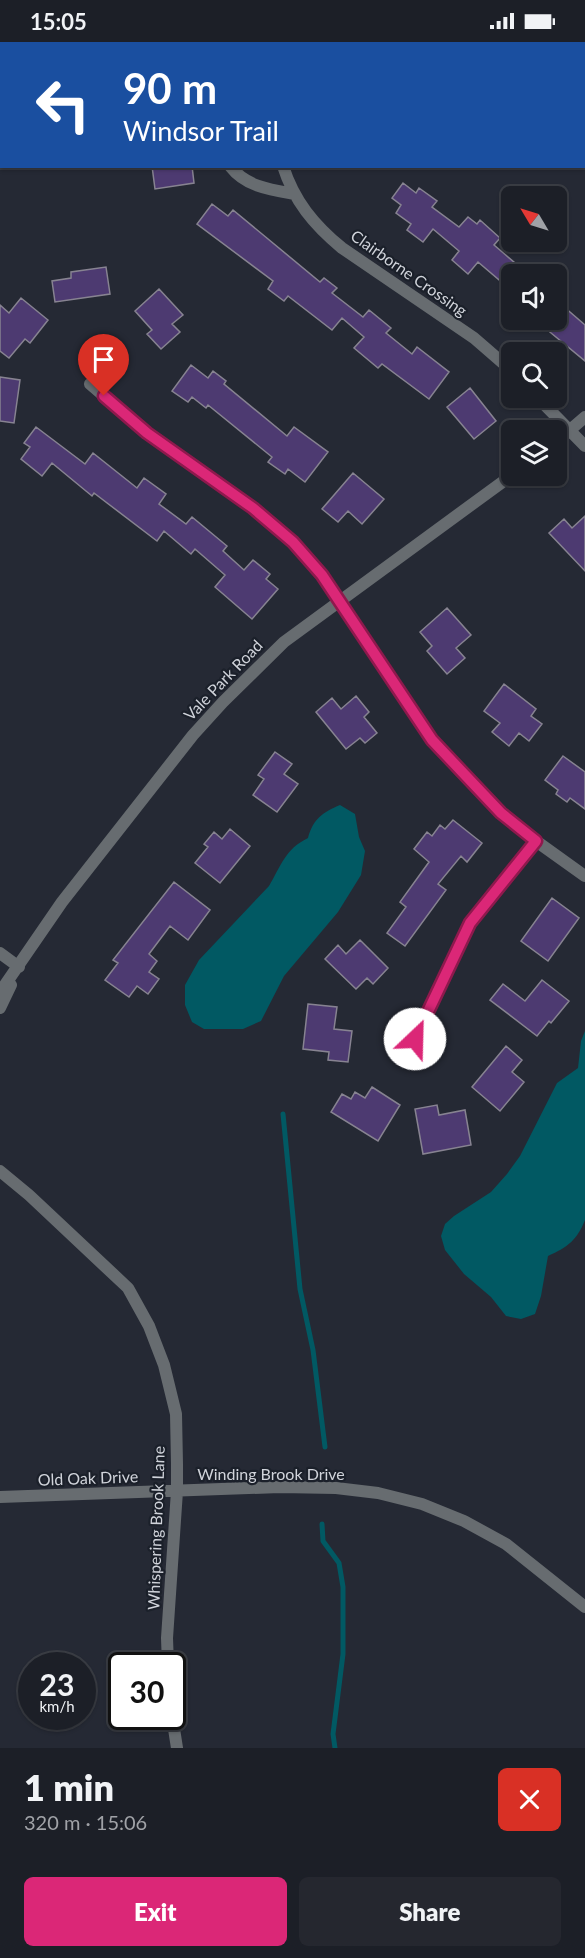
<!DOCTYPE html>
<html lang="en">
<head>
<meta charset="utf-8">
<style>
	body { margin:0; font-family:Lato,sans-serif; background:#25272f; color:#f1f3f6; height:100vh; display:flex; flex-direction:column; font-size:22px; white-space:nowrap }
	* { box-sizing:border-box; margin:0 }
	p { font-size:20px; color:#a0a2a7 }
	.icon { flex:none; width:33px; height:33px; fill:none; stroke:currentColor; stroke-width:2; stroke-linecap:round; stroke-linejoin:round }
	.map { position:relative; height:1706px; overflow:hidden }
	.drawer { display:flex; flex-direction:column; background:#1c1f27; flex:1 }
	.drawer>* { flex:none }
	.hud { position:absolute; left:0px; top:0px; width:585px; height:126px; box-shadow:0 2px 4px #0004,0 0 0 2px #3a3d44; background:#1a4fa0; color:#fff; overflow:hidden }
	.needle { width:39px; rotate:308deg }
	.buttons { position:absolute; left:501px; top:144px; display:grid; gap:12px }
	.buttons a { display:grid; place-items:center; width:66px; height:66px; border-radius:9px; background:#1c1f27; box-shadow:0 2px 4px #0004,0 0 0 2px #3a3d44; font-size:30px }
	.speed { position:absolute; left:18px; top:1610px; display:flex; gap:12px; font-size:30px; font-weight:700; text-align:center }
	.speed>* { display:grid; place-content:center; width:78px; height:78px; border-radius:50%; background:#1c1f27; box-shadow:0 2px 4px #0004,0 0 0 2px #3a3d44; line-height:1 }
	.speed small { font-size:15px; font-weight:400 }
	.speed .limit { border:3px solid #111; border-radius:9px; background:#fff; color:#111 }
	.pin { position:absolute; display:grid; place-items:center; width:51px; height:51px; color:#fff; margin:-62px -26px; border-radius:50% 50% 50% 0; rotate:-45deg; box-shadow:0 0 6px #0007 }
	.pin .icon { rotate:45deg }
	.me { position:absolute; width:66px; margin:-33px; rotate:24deg; stroke-linejoin:round; filter:drop-shadow(0 0 4px #0008) }
	.turn { display:flex; align-items:center; gap:21px; height:126px; padding:0 24px; font-size:27px }
	.turn .icon { width:78px; height:78px; stroke-width:2.5 }
	.turn b { display:block; font-size:42px; line-height:51px }
	.round { display:grid; place-items:center; flex:none; width:63px; height:63px; border-radius:9px; background:#25272f }
	.overview { display:flex; align-items:center; justify-content:space-between; height:102px; padding:0 24px }
	h1 { font-size:36px; font-weight:800; line-height:45px }
	.cta { display:flex; gap:12px; margin-top:auto; padding:12px 24px }
	.cta a { flex:1; height:69px; border-radius:9px; background:#db2777; color:#fff; font-size:24px; font-weight:800; line-height:69px; text-align:center }
	.cta a+a { background:#25272f; color:#f1f3f6 }
	.status { display:flex; justify-content:space-between; align-items:center; height:42px; padding:0 30px; background:#1c1f27; direction:ltr }
	.status svg { height:16px; fill:currentColor }
	.map>svg:first-child { display:block }
	.water { fill:#015963 }
	.lines { fill:none; stroke-linecap:round; stroke-linejoin:round }
	.stream { stroke:#015963; stroke-width:5 }
	.building { fill:#4d3a71; stroke:#878391; stroke-width:1.5 }
	.minor { stroke:#676c70; stroke-width:12 }
	.route-casing { stroke:#8e194d; stroke-width:15 }
	.route { stroke:#db2777; stroke-width:10 }
	.labels { text-anchor:middle; stroke-width:4.5; stroke-linejoin:round; paint-order:stroke }
	.street-label { font-size:16px; fill:#d0d3da; stroke:#1b202a }
</style>
</head>
<body>
<div class="status"><b>15:05</b><svg viewBox="0 0 49 12"><path d="M0 12V9h3v3zM5 12V6h3v6zM10 12V3h3v9zM15 12V0h3v12zM26 1h20v11H26zM47 4h2v5h-2z"/></svg></div>
<div class="map">
<svg width="585" height="1706" viewBox="0 0 585 1706">
	<rect width="100%" height="100%" fill="#252934"/>
	<path class="water" d="M 340,763 L 355,772 L 359,795 L 365,809 L 361,833 L 338,870 L 284,934 L 261,979 L 243,987 L 204,987 L 192,980 L 185,963 L 185,943 L 199,918 L 269,844 C 281,824 285,807 308,796 C 313,777 323,770 340,763 Z
		M 585,989 L 585,1178 C 577,1198 568,1205 548,1214 L 541,1254 L 535,1272 L 521,1277 L 506,1274 L 491,1255 L 464,1232 L 445,1208 L 441,1194 L 445,1182 L 454,1174 L 491,1150 L 507,1132 L 520,1114 L 557,1041 L 578,1026 L 581,999 Z"/>
	<g class="lines">
		<path class="stream" d="M 283,1072 L 300,1247 L 313,1308 L 325,1405
			M 322,1482 L 323,1499 L 339,1521 L 343,1545 L 343,1612 L 333,1692 L 335,1706"/>
	</g>
	<path class="building" d="M 152,124 L 192,124 L 194,141 L 155,147 Z
		M 403,141 L 416,151 L 419,146 L 437,159 L 432,165 L 459,185 L 468,175 L 477,182 L 480,178 L 500,196 L 494,203 L 528,232 L 512,232 L 512,249 L 478,220 L 468,232 L 452,218 L 459,209 L 433,187 L 423,200 L 407,188 L 411,182 L 396,171 L 401,163 L 392,156 Z
		M 212,162 L 228,174 L 233,168 L 320,240 L 324,236 L 337,246 L 332,251 L 363,275 L 369,268 L 391,286 L 386,291 L 412,312 L 417,305 L 449,330 L 429,357 L 382,322 L 378,326 L 354,306 L 364,295 L 342,276 L 332,288 L 288,254 L 284,259 L 268,247 L 273,239 L 197,182 Z
		M 106,225 L 110,252 L 55,260 L 52,239 L 71,236 L 71,230 Z
		M 159,247 L 183,273 L 172,282 L 180,290 L 161,307 L 147,292 L 152,288 L 135,269 Z
		M 21,256 L 48,278 L 30,301 L 25,297 L 9,316 L 0,309 L 0,263 L 9,271 Z
		M 563,264 L 585,283 L 585,319 L 545,286 L 552,278 L 556,278 L 556,272 Z
		M 191,323 L 208,336 L 213,329 L 226,339 L 224,342 L 287,394 L 294,385 L 328,410 L 305,440 L 288,427 L 285,432 L 268,420 L 272,415 L 208,363 L 206,366 L 192,355 L 188,360 L 172,349 Z
		M 0,335 L 20,338 L 14,381 L 0,379 Z
		M 470,346 L 496,379 L 474,397 L 447,365 Z
		M 36,385 L 85,422 L 93,411 L 137,446 L 144,436 L 166,452 L 159,462 L 186,482 L 192,475 L 227,504 L 223,509 L 244,528 L 253,518 L 270,532 L 266,537 L 278,547 L 252,577 L 215,545 L 225,533 L 195,507 L 191,512 L 164,489 L 157,499 L 94,451 L 92,454 L 52,421 L 42,434 L 21,417 L 30,405 L 24,401 Z
		M 353,431 L 384,457 L 362,482 L 348,469 L 338,480 L 322,467 Z
		M 585,474 L 585,529 L 549,491 L 564,477 L 572,486 Z
		M 447,566 L 471,593 L 456,606 L 465,616 L 447,632 L 427,609 L 432,604 L 420,590 Z
		M 504,642 L 536,667 L 531,674 L 542,682 L 529,699 L 519,691 L 509,704 L 492,690 L 500,681 L 484,669 Z
		M 356,654 L 369,670 L 364,675 L 377,691 L 365,701 L 360,696 L 346,707 L 316,670 L 332,656 L 341,667 Z
		M 275,710 L 292,722 L 284,732 L 298,742 L 277,770 L 253,753 L 264,737 L 258,733 Z
		M 563,714 L 585,730 L 585,767 L 570,756 L 567,760 L 556,752 L 558,748 L 545,738 Z
		M 453,778 L 482,801 L 467,820 L 461,814 L 438,842 L 446,848 L 405,904 L 387,891 L 406,865 L 400,860 L 429,820 L 414,807 L 427,790 L 432,794 L 440,783 L 445,787 Z
		M 230,787 L 250,804 L 220,841 L 195,821 L 208,805 L 204,802 L 214,790 L 222,797 Z
		M 174,840 L 210,868 L 188,898 L 170,884 L 149,912 L 157,919 L 149,930 L 159,937 L 148,952 L 137,944 L 129,955 L 105,938 L 118,921 L 113,918 Z
		M 552,856 L 579,876 L 548,919 L 521,899 Z
		M 360,898 L 388,926 L 373,942 L 367,936 L 356,947 L 325,917 L 338,903 L 346,912 Z
		M 542,938 L 569,959 L 551,981 L 549,979 L 537,994 L 490,958 L 503,942 L 525,959 Z
		M 308,962 L 337,965 L 334,987 L 352,989 L 348,1020 L 328,1018 L 329,1010 L 303,1007 Z
		M 506,1004 L 522,1018 L 512,1030 L 524,1040 L 500,1069 L 472,1045 Z
		M 372,1045 L 400,1063 L 378,1099 L 331,1070 L 342,1052 L 351,1057 L 355,1050 L 365,1056 Z
		M 437,1063 L 439,1073 L 465,1068 L 471,1103 L 423,1112 L 415,1067 Z"/>
	<g class="lines">
		<path class="minor" d="M 303,2 L 304,0
			M 230,124 C 246,145 271,148 295,152
			M 283,124 C 294,159 314,183 342,206 L 474,296 L 512,329
			M 90,342 L 147,391 L 253,466 L 293,500 L 322,533 L 432,698 L 501,771 L 536,799 L 585,834
			M 538,356 L 585,404
			M 556,400 L 585,375
			M 0,911 L 19,925
			M 0,950 L 62,860 L 193,693 L 223,660 L 284,600 L 512,433
			M 0,966 L 11,943
			M 415,997 L 469,881 L 536,799
			M 0,1129 L 29,1153 L 128,1246 L 149,1284 L 164,1323 L 176,1372 L 177,1422 L 177,1449 L 167,1596 L 168,1623
			M 0,1455 L 280,1445 L 336,1446 L 378,1451 L 422,1462 L 464,1479 L 506,1502 L 585,1565
			M 172,1674 L 177,1706"/>
	</g>
	<g class="lines">
		<defs>
			<path id="route" d="M 104,354 L 147,391 L 253,466 L 293,500 L 322,533 L 432,698 L 501,771 L 536,799 L 470,881 L 415,997"/>
		</defs>
		<use href="#route" class="route-casing"/>
		<use href="#route" class="route"/>
	</g>
	<g class="labels">
		<g class="street-label">
			<text transform="translate(409 231) rotate(35)" y="6">Clairborne Crossing</text>
			<text transform="translate(223 638) rotate(-46)" y="6">Vale Park Road</text>
			<text x="271" y="1438">Winding Brook Drive</text>
			<text transform="translate(88 1436) rotate(-2)" y="6">Old Oak Drive</text>
			<text transform="translate(156 1486) rotate(-88)" y="6">Whispering Brook Lane</text>
		</g>
	</g>
</svg>
<div class="buttons">
<a><svg class="needle" viewBox="-14 -14 28 28"><path d="M0-13l5 13h-10z" fill="#e53935"/><path d="M0 13l5-13h-10z" fill="#a0a2a7"/></svg></a>
<a><svg class="icon" aria-label="sound" viewBox="0 0 24 24"><path d="M4 9h4l5-4v14l-5-4H4zM17 9q2 3 0 6"/></svg></a>
<a><svg class="icon" aria-label="search" viewBox="0 0 24 24"><circle cx="10" cy="10" r="6"/><path d="M15 15l6 6"/></svg></a>
<a><svg class="icon" aria-label="layers" viewBox="0 0 24 24"><path d="M12 4l9 5-9 5-9-5zM3 14l9 5 9-5"/></svg></a>
</div>
<div class="speed"><div>23<small>km/h</small></div><div class="limit">30</div></div>
<div class="pin" style="left:104px;top:354px;background:#d93025"><svg class="icon" aria-label="arrive" viewBox="0 0 24 24"><path d="M6 21V4h12l-3 4 3 4H6"/></svg></div>
<svg class="me" style="left:415px;top:997px" viewBox="-20 -20 40 40"><circle r="19" fill="#fff"/><path d="M0-13L10 11 0 6-10 11z" fill="#db2777"/></svg>
<div class="hud">
<div class="turn"><svg class="icon" aria-label="left" viewBox="0 0 24 24"><path d="M17 20v-9H6M10 6l-5 5 5 5"/></svg><div><b>90 m</b>Windsor Trail</div></div>
</div>
</div>
<section class="drawer">
<div class="overview"><div><h1>1 min</h1><p>320 m · 15:06</p></div><a class="round" style="background:#d93025;color:#fff"><svg class="icon" aria-label="close" viewBox="0 0 24 24"><path d="M6 6l12 12M18 6L6 18"/></svg></a></div>
<div class="cta"><a>Exit</a><a>Share</a></div>
</section>
</body>
</html>
